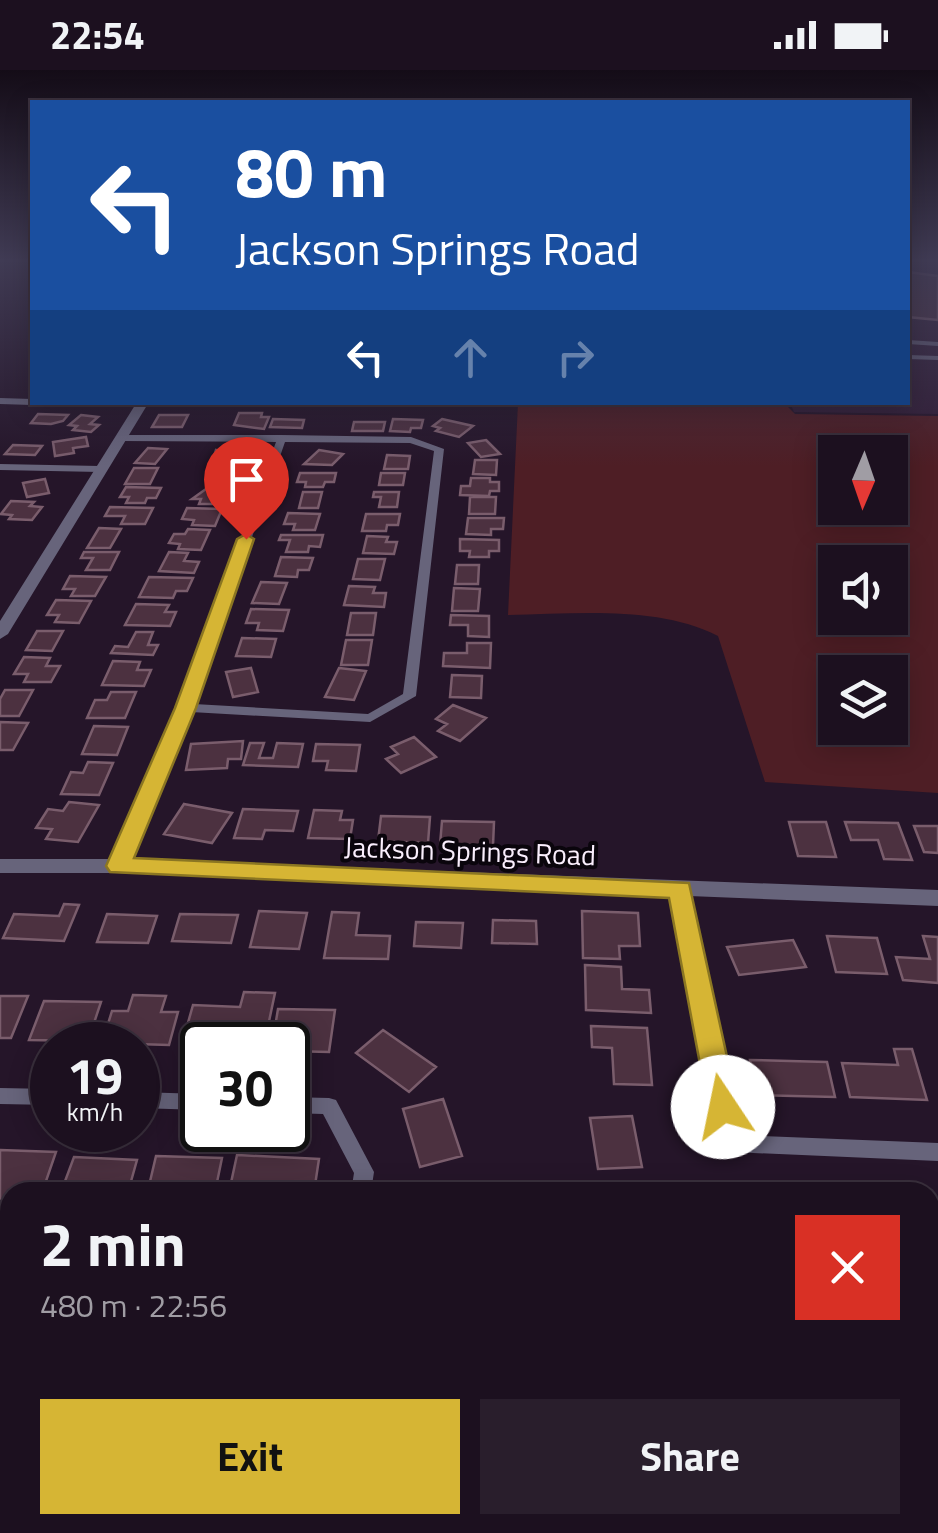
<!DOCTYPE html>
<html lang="en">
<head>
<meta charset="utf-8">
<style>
	body { margin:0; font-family:"Titillium Web",sans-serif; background:#291e2c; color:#f1f3f6; height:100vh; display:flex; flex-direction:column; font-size:38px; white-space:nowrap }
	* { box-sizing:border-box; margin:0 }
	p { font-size:32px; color:#a09da4 }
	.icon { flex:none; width:55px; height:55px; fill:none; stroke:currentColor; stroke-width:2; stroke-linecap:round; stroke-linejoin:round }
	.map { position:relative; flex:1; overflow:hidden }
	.drawer { position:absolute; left:0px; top:1112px; width:940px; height:352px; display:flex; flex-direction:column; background:#1c101f; border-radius:30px 30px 0 0; box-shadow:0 5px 25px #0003,0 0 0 2px #3a303d }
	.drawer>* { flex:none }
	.hud { position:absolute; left:30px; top:30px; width:880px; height:305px; border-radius:0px; box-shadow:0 5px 25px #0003,0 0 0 2px #3a303d; background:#1a4fa0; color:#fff; overflow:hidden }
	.needle { width:65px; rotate:182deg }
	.fabs { position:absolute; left:818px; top:365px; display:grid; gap:20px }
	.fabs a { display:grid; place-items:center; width:90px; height:90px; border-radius:0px; background:#1c101f; box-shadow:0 5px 25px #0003,0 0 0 2px #3a303d; font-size:50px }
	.speed { position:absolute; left:30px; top:952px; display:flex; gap:20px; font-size:50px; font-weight:700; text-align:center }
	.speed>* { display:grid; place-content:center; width:130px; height:130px; border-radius:50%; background:#1c101f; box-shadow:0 5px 25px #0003,0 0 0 2px #3a303d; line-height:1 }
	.speed small { font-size:25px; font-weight:400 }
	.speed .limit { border:5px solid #111; border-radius:15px; background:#fff; color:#111 }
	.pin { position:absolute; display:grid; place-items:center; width:85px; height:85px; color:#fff; margin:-102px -42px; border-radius:50% 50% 50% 0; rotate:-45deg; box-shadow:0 0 10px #0007 }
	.pin .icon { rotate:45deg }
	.me { position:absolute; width:110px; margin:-55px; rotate:349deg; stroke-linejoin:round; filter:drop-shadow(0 0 8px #0008) }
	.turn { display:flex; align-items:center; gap:35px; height:210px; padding:0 40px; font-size:45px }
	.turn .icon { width:130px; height:130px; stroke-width:2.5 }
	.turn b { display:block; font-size:70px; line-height:85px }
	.lanes { display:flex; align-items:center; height:95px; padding:0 40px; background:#0003; justify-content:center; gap:50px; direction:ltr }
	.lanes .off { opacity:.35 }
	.round { display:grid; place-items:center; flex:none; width:105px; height:105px; border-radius:0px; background:#291e2c }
	.summary { display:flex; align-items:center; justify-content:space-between; height:170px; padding:0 40px }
	h1 { font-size:60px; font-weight:700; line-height:75px }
	.button { display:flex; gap:20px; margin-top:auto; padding:20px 40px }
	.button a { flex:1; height:115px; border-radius:0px; background:#d6b534; color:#111; font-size:40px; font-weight:700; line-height:115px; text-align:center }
	.button a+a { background:#291e2c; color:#f1f3f6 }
	.status { display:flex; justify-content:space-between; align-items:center; height:70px; padding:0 50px; background:#1c101f; direction:ltr }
	.status svg { height:28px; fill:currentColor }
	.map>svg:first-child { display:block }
	.built { fill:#311d36 }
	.green { fill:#4e1e25; fill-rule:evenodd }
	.building { fill:#4c3140; stroke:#7a5d6c; stroke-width:2.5 }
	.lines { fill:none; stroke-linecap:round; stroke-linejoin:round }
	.service { stroke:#67647b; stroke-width:4 }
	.minor { fill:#67647b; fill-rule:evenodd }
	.tertiary { fill:#67647b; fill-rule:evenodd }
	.route { fill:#d6b534; stroke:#8b7622; stroke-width:2.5 }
	.labels { text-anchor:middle; stroke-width:8; stroke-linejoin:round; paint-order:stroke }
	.street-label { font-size:28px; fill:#faeffd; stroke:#0a050c }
</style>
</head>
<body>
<div class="status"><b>22:54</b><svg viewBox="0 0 49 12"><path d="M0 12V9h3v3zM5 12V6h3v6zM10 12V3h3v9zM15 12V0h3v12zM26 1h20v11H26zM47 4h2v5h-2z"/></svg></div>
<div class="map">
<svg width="938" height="1463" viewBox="0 0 938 1463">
	<rect width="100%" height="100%" fill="#251529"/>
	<path class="built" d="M 908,192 L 938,192 L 938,344 L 794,342 L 790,333 L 908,332 Z"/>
	<path class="green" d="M 741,333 L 741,336 L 787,336 L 795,344 L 938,346 L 938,723 L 765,712 L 718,566 C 657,535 575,544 508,545 L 518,333 ZM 890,382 L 890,438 L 835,438 L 835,382 ZM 835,492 L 890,492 L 890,548 L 835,548 ZM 835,602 L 890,602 L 890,658 L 835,658 Z"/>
	<path class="building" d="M 908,202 L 938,206 L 938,250 L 908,247 Z
		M 239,343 L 262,343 L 261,347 L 269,347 L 264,359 L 234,355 Z
		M 38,344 L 68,345 L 63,351 L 51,354 L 31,353 Z
		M 81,345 L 98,347 L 90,354 L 99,355 L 91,362 L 73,360 L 77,356 L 69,355 Z
		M 159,345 L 188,345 L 182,357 L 152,357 Z
		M 273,349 L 304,350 L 302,358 L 270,357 Z
		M 393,349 L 423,350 L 421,358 L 411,358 L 410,362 L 390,361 Z
		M 442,349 L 473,356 L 459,367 L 436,361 L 440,358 L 433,356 Z
		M 354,352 L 385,352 L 383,361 L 352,361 Z
		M 86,367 L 88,376 L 73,378 L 74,383 L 55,386 L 53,372 Z
		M 486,370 L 500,384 L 481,387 L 468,373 Z
		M 13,375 L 42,376 L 35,385 L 5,384 Z
		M 148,378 L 167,379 L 155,394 L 135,393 Z
		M 216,380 L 241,384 L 238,396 L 211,396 Z
		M 319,380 L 343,384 L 332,395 L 304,394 Z
		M 387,385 L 410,386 L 408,399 L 384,399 Z
		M 475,390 L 497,390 L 496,405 L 473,404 Z
		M 134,398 L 158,398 L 150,414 L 125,414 Z
		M 213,400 L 223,400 L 221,405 L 239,405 L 236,415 L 207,415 Z
		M 300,403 L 336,403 L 334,412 L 325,412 L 323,417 L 305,417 L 306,412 L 297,412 Z
		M 381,403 L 405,403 L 403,415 L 379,415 Z
		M 471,408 L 490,408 L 490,412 L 499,412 L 499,421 L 490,421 L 489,426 L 460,425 L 461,416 L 470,416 Z
		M 45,409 L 49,423 L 27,427 L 23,413 Z
		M 126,417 L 161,418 L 156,428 L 147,428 L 145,433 L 126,433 L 129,427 L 120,427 Z
		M 206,419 L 226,419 L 220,434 L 199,434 L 201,429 L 192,429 Z
		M 303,422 L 322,422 L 318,438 L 299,438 Z
		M 374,422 L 399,422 L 397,437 L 379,437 L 381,427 L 373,427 Z
		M 470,427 L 496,427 L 495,444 L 469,444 Z
		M 11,431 L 34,432 L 30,436 L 42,437 L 32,450 L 9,449 L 12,445 L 1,444 Z
		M 110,437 L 153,438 L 145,454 L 121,454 L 125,446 L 105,446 Z
		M 187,438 L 222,439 L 215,456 L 192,455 L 194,450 L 182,449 Z
		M 288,443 L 320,444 L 315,460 L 293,460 L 295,454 L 284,454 Z
		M 366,444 L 400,444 L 398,455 L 387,455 L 386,461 L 362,461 Z
		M 468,448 L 504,448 L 503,459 L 491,459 L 491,465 L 466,464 Z
		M 99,458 L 121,459 L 110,478 L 87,478 Z
		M 188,459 L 210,460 L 201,480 L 178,479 L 180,474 L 169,473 L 174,464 L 185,464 Z
		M 281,465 L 323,465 L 320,477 L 309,476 L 308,482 L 286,482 L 290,470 L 279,470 Z
		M 367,466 L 388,467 L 386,472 L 397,472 L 394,484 L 363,483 Z
		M 460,469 L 499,470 L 499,481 L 489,481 L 489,487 L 469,487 L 470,481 L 460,481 Z
		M 84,482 L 119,482 L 110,500 L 86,500 L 93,488 L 81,488 Z
		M 169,482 L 188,483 L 184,491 L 199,492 L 194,503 L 159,501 Z
		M 281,487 L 313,488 L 309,500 L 298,500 L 297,507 L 275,506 Z
		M 358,489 L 385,489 L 380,510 L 353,509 Z
		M 457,495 L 479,495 L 478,514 L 455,514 Z
		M 70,506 L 106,507 L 95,526 L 71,526 L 75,519 L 63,519 Z
		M 149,507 L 193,508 L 187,521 L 176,521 L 173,528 L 139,527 Z
		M 261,512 L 287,513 L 279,534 L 252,533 Z
		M 349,516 L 375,517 L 373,523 L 386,523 L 384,537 L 344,535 Z
		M 454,518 L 480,519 L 478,541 L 452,541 Z
		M 56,530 L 91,531 L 79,553 L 55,552 L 59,545 L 47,545 Z
		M 136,534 L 169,535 L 165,542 L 176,542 L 170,556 L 125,555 Z
		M 251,539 L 289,540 L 283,561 L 257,560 L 259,553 L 246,553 Z
		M 351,543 L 376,543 L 373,565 L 347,565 Z
		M 451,545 L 489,546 L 489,567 L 468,566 L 468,555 L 450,555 Z
		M 37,561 L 63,561 L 52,581 L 26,580 Z
		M 136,562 L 153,562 L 148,575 L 158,575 L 153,585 L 111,583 L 115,576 L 128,577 Z
		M 242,568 L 276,569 L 271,587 L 236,586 Z
		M 346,570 L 372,570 L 368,595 L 341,595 Z
		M 467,573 L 491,573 L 490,598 L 443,596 L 444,583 L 467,583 Z
		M 24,587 L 50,588 L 46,596 L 60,596 L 51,612 L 24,612 L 28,604 L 14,604 Z
		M 113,591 L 140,592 L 137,600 L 151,600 L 144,616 L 102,615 Z
		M 251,598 L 258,622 L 233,627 L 226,602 Z
		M 339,598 L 366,601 L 354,630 L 325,627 Z
		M 452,605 L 482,606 L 481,628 L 450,627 Z
		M 5,620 L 33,620 L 19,646 L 0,646 L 0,629 Z
		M 111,622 L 136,622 L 125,648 L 87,648 L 95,630 L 107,630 Z
		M 453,635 L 486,648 L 460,671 L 438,661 L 447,654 L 436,649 Z
		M 0,652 L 28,653 L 13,680 L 0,680 Z
		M 94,656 L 128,657 L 117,685 L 82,684 Z
		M 414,667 L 436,687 L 401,703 L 386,689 L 398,684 L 391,677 Z
		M 243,671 L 241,689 L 228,689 L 227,698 L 186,700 L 191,674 Z
		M 250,673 L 264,673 L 259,688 L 273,688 L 277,673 L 303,674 L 298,697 L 243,695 Z
		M 316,674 L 360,675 L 356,701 L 326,700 L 328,691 L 313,691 Z
		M 88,692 L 113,693 L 99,725 L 61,724 L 71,702 L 83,703 Z
		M 69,732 L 99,735 L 78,772 L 46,769 L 52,759 L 36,758 L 48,739 L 63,741 Z
		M 184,734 L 232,743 L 212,773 L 164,764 Z
		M 243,739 L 298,741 L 293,761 L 265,760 L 262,769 L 234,768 Z
		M 314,740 L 342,741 L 340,750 L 353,750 L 350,769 L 308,768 Z
		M 381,746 L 430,747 L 428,773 L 378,771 Z
		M 442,751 L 494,752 L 493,776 L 440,775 Z
		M 789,752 L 826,752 L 836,787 L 798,786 Z
		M 845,752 L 898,753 L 912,790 L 884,789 L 878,770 L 851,770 Z
		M 914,756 L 938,756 L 938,783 L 924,782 Z
		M 64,834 L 79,835 L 64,871 L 3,868 L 14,844 L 59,846 Z
		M 259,841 L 307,843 L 299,879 L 250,877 Z
		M 582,841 L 638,843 L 640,876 L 619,876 L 620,889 L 583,888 Z
		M 332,842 L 359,843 L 356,865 L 390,866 L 388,889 L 324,888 Z
		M 107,844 L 157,846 L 148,873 L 97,872 Z
		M 180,844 L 238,845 L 231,873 L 172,871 Z
		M 493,850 L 536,851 L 537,874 L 492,873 Z
		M 416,852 L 463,853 L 461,878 L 414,876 Z
		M 827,866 L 877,868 L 887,904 L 836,902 Z
		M 923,866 L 938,867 L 938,913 L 903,910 L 896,887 L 930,889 Z
		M 793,870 L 806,897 L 739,905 L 727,877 Z
		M 585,895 L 621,897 L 622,919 L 649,920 L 651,943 L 586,940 Z
		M 244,922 L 275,923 L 264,975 L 202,975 L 202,982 L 180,981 L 193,935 L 240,937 Z
		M 133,925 L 166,926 L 161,942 L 178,942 L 169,975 L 102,973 L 112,941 L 128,941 Z
		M 0,926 L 28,926 L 11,968 L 0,968 Z
		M 44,931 L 101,932 L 88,971 L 29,970 Z
		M 278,939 L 335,940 L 329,982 L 288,981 L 288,975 L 272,975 Z
		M 591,956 L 647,958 L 652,1015 L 614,1014 L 612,978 L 592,977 Z
		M 383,960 L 436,997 L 409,1022 L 356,983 Z
		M 894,979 L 912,979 L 927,1030 L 850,1027 L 842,993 L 898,995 Z
		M 750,990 L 827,992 L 835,1027 L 756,1025 Z
		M 443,1029 L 462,1086 L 420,1097 L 403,1039 Z
		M 632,1046 L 642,1097 L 598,1099 L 590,1048 Z
		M 0,1080 L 56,1082 L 45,1114 L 25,1114 L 22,1122 L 10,1122 L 10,1130 L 0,1129 Z
		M 237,1085 L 319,1089 L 314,1122 L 229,1122 Z
		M 156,1086 L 222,1088 L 215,1122 L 148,1120 Z
		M 74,1087 L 137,1090 L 128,1122 L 61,1122 Z
		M 432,1112 L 468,1114 L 467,1122 L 432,1122 Z
		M 930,1137 L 938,1141 L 938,1190 L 930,1190 Z
		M 4,1221 L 10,1221 L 10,1275 L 0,1275 L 0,1233 Z
		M 930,1284 L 938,1285 L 938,1347 L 930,1347 Z
		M 0,1453 L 10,1455 L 47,1455 L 45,1463 L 0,1463 Z
		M 319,1455 L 370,1455 L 374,1463 L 307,1463 Z
		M 634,1455 L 685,1455 L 687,1463 L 635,1463 Z"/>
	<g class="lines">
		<path class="service" d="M 908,272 L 938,274
			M 908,287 L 938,288"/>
		<path class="minor" d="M 0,328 L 32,329 L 32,332 L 36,332 L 32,335 L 0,334 Z
			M 54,332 L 146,332 L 147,334 L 142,337 L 58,335 Z
			M 282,365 L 411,367 L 444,379 L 416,626 L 370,652 L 191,642 L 126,796 L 124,800 L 112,800 L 110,796 L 179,638 L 276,372 L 121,371 L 116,368 L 121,365 ZM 285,372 L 410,373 L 434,381 L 403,624 L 368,644 L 194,634 Z
			M 0,394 L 100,396 L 105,399 L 100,402 L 0,400 Z
			M 680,813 L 686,815 L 688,819 L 739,1065 L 938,1073 L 938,1091 L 731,1082 L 724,1079 L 672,819 L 674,815 Z
			M 0,1018 L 52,1019 L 52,1035 L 0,1034 Z
			M 138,1022 L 202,1024 L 202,1040 L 138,1038 Z
			M 288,1027 L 329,1028 L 336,1030 L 374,1102 L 371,1122 L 351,1122 L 354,1103 L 323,1044 L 288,1043 Z
			M 0,1354 L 10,1355 L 10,1379 L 0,1378 Z
			M 930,1422 L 938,1422 L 938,1448 L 930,1448 Z
			M 774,1455 L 800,1455 L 801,1463 L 775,1463 Z"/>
		<path class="tertiary" d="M 137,332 L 149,332 L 8,564 L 0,569 L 0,551 Z
			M 0,789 L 118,789 L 938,820 L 938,836 L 118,803 L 0,803 Z"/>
	</g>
	<linearGradient id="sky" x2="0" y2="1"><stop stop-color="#140c17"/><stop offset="0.48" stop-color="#403b54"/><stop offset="1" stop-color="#403b54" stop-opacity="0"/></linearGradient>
	<rect width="938" height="396" fill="url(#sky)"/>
	<path class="route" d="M 246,464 L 254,469 L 196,638 L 134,788 L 689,813 L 738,1037 L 734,1046 L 723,1049 L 713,1046 L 708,1037 L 669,828 L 110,802 L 106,796 L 175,638 L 237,469 Z"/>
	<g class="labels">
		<g class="street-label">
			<text transform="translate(470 781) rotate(2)" y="10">Jackson Springs Road</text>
		</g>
	</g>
</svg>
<div class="fabs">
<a><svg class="needle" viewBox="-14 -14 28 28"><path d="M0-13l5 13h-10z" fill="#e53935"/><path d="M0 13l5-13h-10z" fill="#a09da4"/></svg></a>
<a><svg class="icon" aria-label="sound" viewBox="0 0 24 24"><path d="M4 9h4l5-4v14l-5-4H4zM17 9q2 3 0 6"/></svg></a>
<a><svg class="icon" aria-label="layers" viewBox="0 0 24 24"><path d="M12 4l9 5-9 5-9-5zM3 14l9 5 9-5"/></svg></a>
</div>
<div class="speed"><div>19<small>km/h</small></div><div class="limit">30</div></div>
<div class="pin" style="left:246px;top:469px;background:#d93025"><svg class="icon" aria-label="arrive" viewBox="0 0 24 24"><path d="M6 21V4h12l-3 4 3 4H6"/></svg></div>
<svg class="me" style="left:723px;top:1037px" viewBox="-20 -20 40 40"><circle r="19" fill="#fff"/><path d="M0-13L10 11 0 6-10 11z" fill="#d6b534"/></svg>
<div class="hud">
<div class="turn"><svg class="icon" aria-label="left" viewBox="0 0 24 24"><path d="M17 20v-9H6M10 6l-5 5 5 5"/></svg><div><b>80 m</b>Jackson Springs Road</div></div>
<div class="lanes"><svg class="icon" aria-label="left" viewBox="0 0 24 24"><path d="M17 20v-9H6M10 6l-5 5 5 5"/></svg><svg class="icon off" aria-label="ahead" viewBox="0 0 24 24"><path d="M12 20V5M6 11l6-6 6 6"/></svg><svg class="icon off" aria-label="right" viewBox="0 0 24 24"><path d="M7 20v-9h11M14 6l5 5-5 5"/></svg></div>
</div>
<section class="drawer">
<div class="summary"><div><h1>2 min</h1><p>480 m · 22:56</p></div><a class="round" style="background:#d93025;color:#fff"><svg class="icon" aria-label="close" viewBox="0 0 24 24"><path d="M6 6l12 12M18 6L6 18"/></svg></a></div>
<div class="button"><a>Exit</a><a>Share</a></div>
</section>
</div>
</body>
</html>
